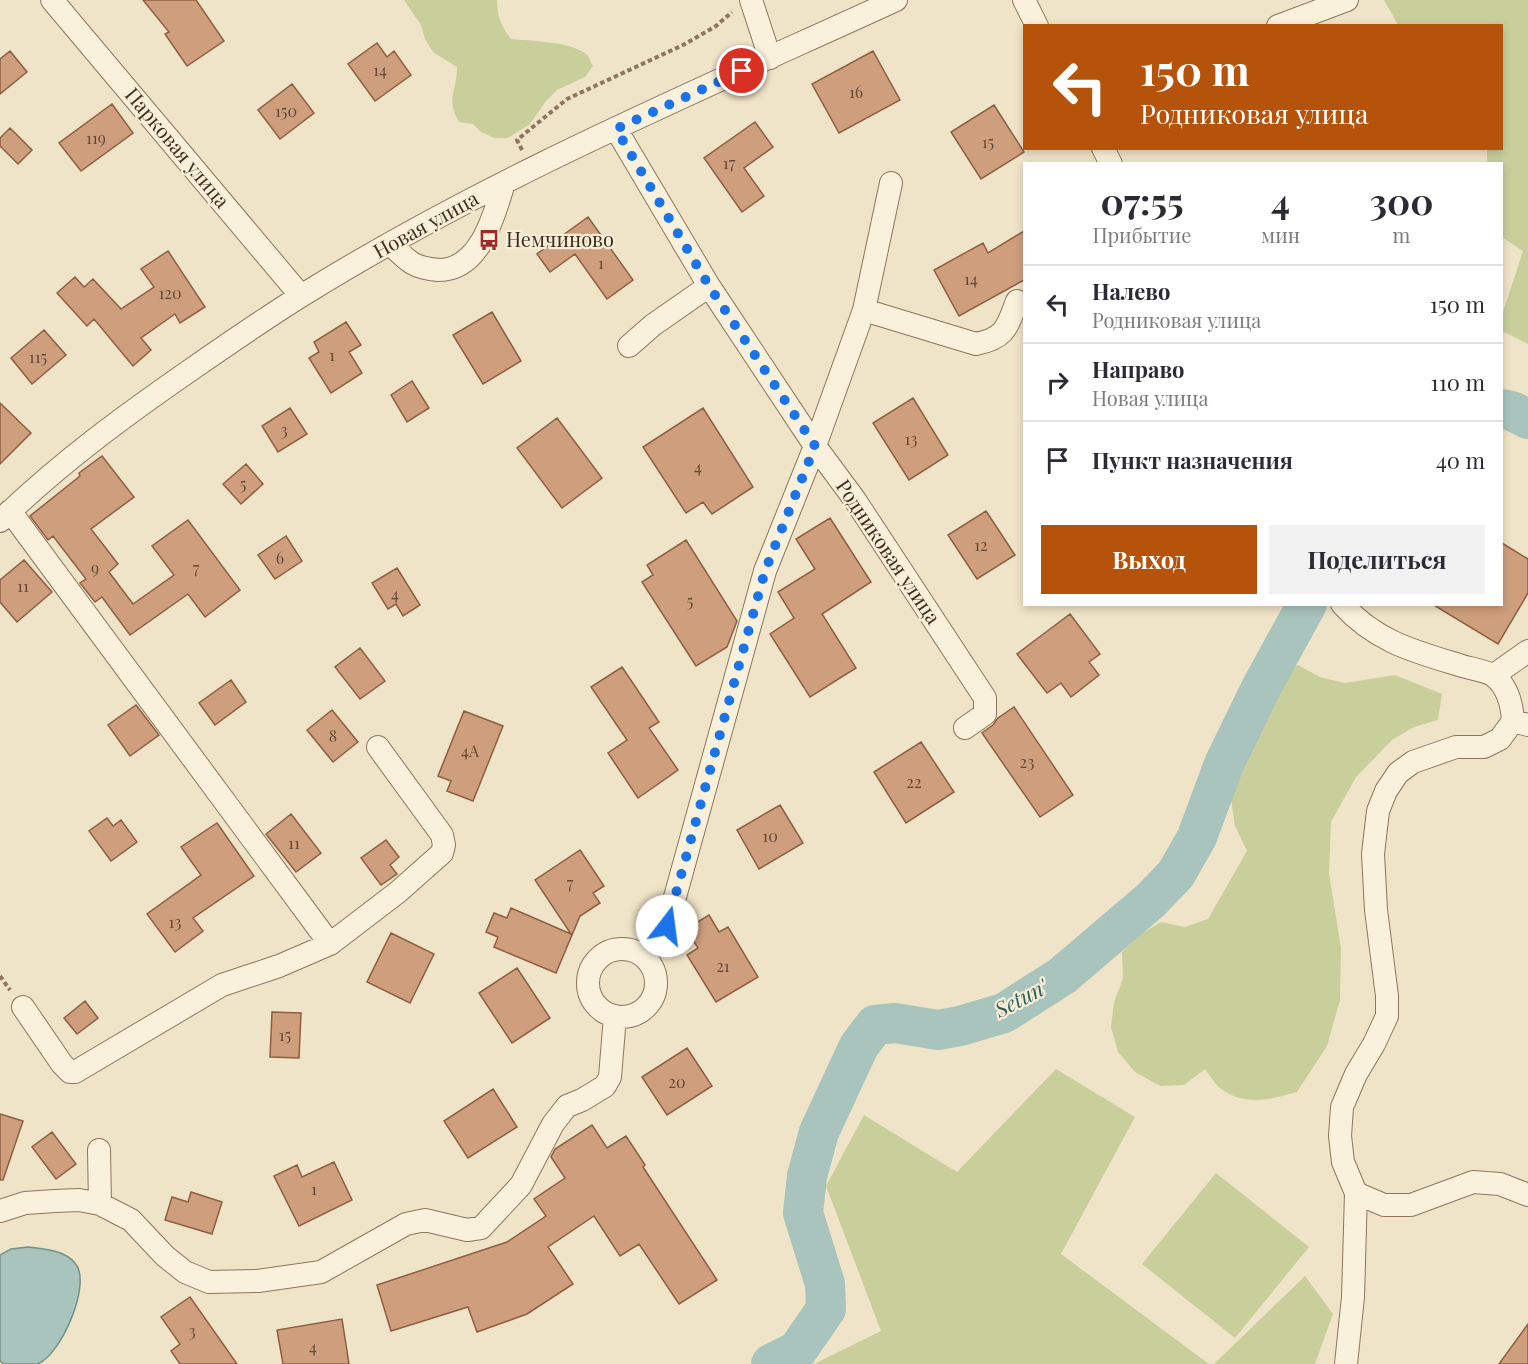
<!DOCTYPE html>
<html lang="ru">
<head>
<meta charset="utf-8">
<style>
	body { margin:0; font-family:"Playfair Display",serif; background:#f2f2f3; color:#2b2b33; height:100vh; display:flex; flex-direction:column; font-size:22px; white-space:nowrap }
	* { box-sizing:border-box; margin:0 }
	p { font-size:20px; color:#7c7c81 }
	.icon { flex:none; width:33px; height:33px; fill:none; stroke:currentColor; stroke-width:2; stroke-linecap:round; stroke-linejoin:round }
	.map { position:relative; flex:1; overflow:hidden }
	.panel { position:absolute; left:1023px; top:162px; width:480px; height:444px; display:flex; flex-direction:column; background:#fff; border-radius:0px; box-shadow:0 3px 9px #0003 }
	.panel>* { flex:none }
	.banner { position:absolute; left:1023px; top:24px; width:480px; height:126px; border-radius:0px; box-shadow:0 3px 9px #0003; background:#b45309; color:#fff; overflow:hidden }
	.pin { position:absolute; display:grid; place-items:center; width:51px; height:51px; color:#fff; margin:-26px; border:3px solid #fff; border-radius:50%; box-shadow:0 2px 6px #0007 }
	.me { position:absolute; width:66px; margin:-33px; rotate:15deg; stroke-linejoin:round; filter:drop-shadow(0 0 4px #0008) }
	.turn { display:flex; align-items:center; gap:21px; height:126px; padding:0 18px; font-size:27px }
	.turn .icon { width:78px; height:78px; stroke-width:2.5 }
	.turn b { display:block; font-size:42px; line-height:51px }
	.eta { display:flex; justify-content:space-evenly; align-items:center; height:102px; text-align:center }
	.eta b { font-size:36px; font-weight:700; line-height:42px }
	.primary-button { display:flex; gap:12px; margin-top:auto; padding:12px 18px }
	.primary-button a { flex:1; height:69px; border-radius:0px; background:#b45309; color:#fff; font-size:24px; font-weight:700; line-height:69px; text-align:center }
	.primary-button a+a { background:#f2f2f3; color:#2b2b33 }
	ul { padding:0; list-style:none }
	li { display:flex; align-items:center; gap:18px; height:78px; padding:0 18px; border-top:2px solid #e1e1e2 }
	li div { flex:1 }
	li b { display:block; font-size:22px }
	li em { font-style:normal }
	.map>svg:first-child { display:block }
	.green { fill:#c9cf9b }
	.water { fill:#a9c4bc; stroke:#6f938a; stroke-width:1.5 }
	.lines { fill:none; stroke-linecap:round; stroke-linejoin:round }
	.river { stroke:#a9c4bc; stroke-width:40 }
	.building { fill:#cf9f7d; stroke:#8d5f41; stroke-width:1.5 }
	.minor-casing { stroke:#8d765c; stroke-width:24 }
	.path { stroke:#8d765c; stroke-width:4; stroke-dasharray:4.5 3; stroke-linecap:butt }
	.minor { stroke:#faf1dc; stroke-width:22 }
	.route { stroke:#1a73e8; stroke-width:10; stroke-dasharray:0 18 }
	.labels { text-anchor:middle; stroke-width:4.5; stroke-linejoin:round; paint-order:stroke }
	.number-label { font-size:16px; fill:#624a37 }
	.street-label { font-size:20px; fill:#3d2e20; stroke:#f7eed8 }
	.poi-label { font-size:20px; fill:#3d2e20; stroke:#f7eed8; text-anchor:start }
	.water-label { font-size:21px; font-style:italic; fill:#2f5d5a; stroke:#f7eed8 }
</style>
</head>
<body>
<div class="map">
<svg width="1528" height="1364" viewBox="0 0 1528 1364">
	<rect width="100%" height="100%" fill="#f0e4c8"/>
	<path class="green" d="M 404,0 L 497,0 C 497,16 501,26 511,39 C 530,41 570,41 586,54 C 589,56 591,63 593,66 L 585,77 L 557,90 L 546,101 L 530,124 L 508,138 L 494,138 L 481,132 L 473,124 L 459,122 C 445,97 457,93 457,67 L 433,52 L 425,39 L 421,25 Z
		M 1384,0 L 1528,0 L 1528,344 L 1502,331 L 1502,315 L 1523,251 L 1502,237 L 1502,164 L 1487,163 L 1487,149 L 1502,148 L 1502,26 L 1398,25 Z
		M 1298,665 L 1320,677 L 1345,683 L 1395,675 L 1442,694 L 1438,720 L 1414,727 L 1392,740 L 1356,777 L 1331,822 L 1329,873 L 1341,948 L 1340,1000 L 1327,1046 L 1297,1092 C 1271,1099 1248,1106 1224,1091 C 1216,1086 1210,1076 1205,1069 L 1184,1085 L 1160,1086 L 1135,1072 L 1118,1052 L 1111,1027 L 1114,1002 L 1123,978 L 1122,952 L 1141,934 L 1161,922 L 1185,927 L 1208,919 L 1247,851 L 1235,826 L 1231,799 L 1236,773 L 1277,679 Z
		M 1056,1069 L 1135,1117 L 1061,1254 L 1209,1364 L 814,1364 L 881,1331 L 826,1186 L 864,1115 L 957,1172 Z
		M 1216,1173 L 1309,1247 L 1235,1338 L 1142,1264 Z
		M 1305,1276 L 1333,1314 L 1315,1364 L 1214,1364 Z"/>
	<path class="water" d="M 28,1247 C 44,1249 64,1250 75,1263 C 93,1283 60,1357 37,1364 C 28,1364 14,1364 4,1364 L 0,1361 L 0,1255 L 11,1249 Z"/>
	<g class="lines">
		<path class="river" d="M 1502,409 L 1512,411 L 1528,419
			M 771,1364 L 797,1351 L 826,1309 L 825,1284 L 803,1213 L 807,1176 L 819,1132 L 859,1046 L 875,1025 L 895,1023 L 938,1030 L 960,1026 L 1004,1013 L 1062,976 L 1151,900 L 1176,874 L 1197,837 L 1224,764 L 1261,688 L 1307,604"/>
	</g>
	<path class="building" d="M 143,0 L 196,0 L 224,41 L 187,66 L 165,34 L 169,32 Z
		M 377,43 L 387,57 L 394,51 L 411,75 L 375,101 L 348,64 Z
		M 10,51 L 27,72 L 0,94 L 0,59 Z
		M 873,51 L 900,100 L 839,133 L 812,84 Z
		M 292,84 L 314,113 L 280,139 L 258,110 Z
		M 112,104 L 133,133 L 81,171 L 59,143 Z
		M 994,105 L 1024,152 L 981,179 L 951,132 Z
		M 755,122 L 773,147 L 744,168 L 764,196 L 742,212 L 704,158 Z
		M 10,128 L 32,150 L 18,164 L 0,146 L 0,138 Z
		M 588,217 L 633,280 L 607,299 L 575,254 L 550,272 L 537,254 Z
		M 1024,231 L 1024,280 L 959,316 L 934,270 L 983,243 L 988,253 Z
		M 168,251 L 205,307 L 180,323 L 175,314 L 141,338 L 151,350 L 133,366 L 94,319 L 87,326 L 57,293 L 75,277 L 84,287 L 93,279 L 121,309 L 154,287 L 141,269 Z
		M 492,312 L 521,361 L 483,384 L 453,335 Z
		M 346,322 L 361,345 L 349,352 L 362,373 L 331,393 L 309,358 L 319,352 L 314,342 Z
		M 44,330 L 66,355 L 32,384 L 11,358 Z
		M 412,381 L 429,408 L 407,422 L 391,395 Z
		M 913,398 L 948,455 L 909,480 L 873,423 Z
		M 0,403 L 31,433 L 0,464 Z
		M 290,408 L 307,434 L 278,452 L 262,426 Z
		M 703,408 L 753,487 L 712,514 L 703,502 L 686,513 L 643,447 Z
		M 557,418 L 602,478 L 562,508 L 517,448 Z
		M 102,456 L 134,497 L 91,529 L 118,564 L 109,572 L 133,604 L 174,575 L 152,546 L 188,520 L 240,590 L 205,617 L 188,594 L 130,635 L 102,597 L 95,602 L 80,583 L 86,579 L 53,536 L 48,540 L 30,516 L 80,476 L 79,473 Z
		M 246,464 L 263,484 L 241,504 L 223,484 Z
		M 986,511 L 1015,555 L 977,579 L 948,535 Z
		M 830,518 L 871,582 L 822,614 L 856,668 L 810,697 L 770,634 L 794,618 L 778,592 L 815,569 L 796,539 Z
		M 286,536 L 302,561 L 275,579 L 258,555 Z
		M 686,540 L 737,621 L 727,647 L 696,666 L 642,582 L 653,575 L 647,565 Z
		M 1502,543 L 1528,559 L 1528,593 L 1498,644 L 1432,604 L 1502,604 Z
		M 24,560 L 52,592 L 17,622 L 0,602 L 0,580 Z
		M 397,568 L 420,605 L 403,616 L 396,604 L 388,609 L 372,583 Z
		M 1070,614 L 1100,654 L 1089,662 L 1099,675 L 1071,697 L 1061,683 L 1047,693 L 1017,654 Z
		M 360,648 L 385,681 L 360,699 L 335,667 Z
		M 622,667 L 659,722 L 649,728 L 678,770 L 638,798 L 608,753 L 627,740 L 591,687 Z
		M 231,680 L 246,702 L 215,725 L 199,703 Z
		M 136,705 L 159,735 L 130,756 L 108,725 Z
		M 1014,707 L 1073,795 L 1040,817 L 982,733 L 993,725 L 998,718 Z
		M 332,710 L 358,742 L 333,762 L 307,730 Z
		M 464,711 L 503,726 L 473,801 L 447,791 L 451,781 L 438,776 Z
		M 921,742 L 954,792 L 906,823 L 874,772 Z
		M 780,805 L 803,843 L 759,869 L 737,830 Z
		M 291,814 L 321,853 L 296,872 L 266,834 Z
		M 107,818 L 113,826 L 121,820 L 137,842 L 111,861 L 89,831 Z
		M 217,823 L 254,876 L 193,918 L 203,931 L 175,952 L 147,914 L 201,875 L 181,847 Z
		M 386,840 L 399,857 L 390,865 L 397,874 L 381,885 L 361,858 Z
		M 580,850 L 604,886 L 593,893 L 600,903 L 580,916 L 556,973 L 494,947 L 498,937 L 486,932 L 494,913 L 507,918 L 511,908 L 571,934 L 535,880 Z
		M 709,915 L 719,932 L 728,927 L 758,977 L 716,1002 L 687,955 L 698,948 L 686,929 Z
		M 391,933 L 434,954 L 410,1003 L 367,982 Z
		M 517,968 L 550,1018 L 512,1043 L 479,993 Z
		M 85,1001 L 98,1018 L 77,1034 L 64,1018 Z
		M 272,1012 L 301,1013 L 299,1058 L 270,1057 Z
		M 687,1048 L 712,1086 L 667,1115 L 642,1077 Z
		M 493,1089 L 517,1127 L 468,1158 L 444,1121 Z
		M 0,1114 L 23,1121 L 3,1180 L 0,1180 Z
		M 592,1125 L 607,1148 L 626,1136 L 645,1165 L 643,1167 L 717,1280 L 679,1304 L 639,1244 L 620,1256 L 594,1216 L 548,1247 L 573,1284 L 527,1314 L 477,1332 L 468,1307 L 391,1331 L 377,1285 L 507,1242 L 546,1216 L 534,1199 L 565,1178 L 551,1157 L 555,1149 Z
		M 52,1132 L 76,1164 L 56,1179 L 32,1147 Z
		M 334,1162 L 352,1200 L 299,1226 L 274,1176 L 297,1165 L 302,1177 Z
		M 191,1192 L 222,1202 L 212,1234 L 165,1220 L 172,1197 L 188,1202 Z
		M 190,1297 L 237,1364 L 180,1364 L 171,1351 L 180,1344 L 161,1317 Z
		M 342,1319 L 349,1364 L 283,1364 L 277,1330 Z
		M 1528,1324 L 1528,1364 L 1499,1364 Z"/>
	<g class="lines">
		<defs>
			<path id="minor" d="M 52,0 L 301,296
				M 751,0 L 770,58
				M 1024,0 L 1037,26
				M 1278,26 L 1347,0
				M 616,129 L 709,286 L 815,446 L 855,500 L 985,698 L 985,714 L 965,728
				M 1103,148 L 1111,164
				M 390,244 C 397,250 404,258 412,263 C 420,268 429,269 439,270 C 480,270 494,216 504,183
				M 864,310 L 976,344 C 1006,338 1007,327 1017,301
				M 629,346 L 653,325 L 709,286
				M 10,511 L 330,944
				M 0,521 C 60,463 124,416 192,369 C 228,344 264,319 301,296 C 489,179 695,92 896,0
				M 1342,604 C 1375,641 1413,651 1459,665 C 1467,668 1488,671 1494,676 C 1508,687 1512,704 1513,721 L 1528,725
				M 1494,675 L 1528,651
				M588 983a34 34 0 1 1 68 0a34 34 0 1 1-68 0Z
				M 641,954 L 657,941 L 667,926 L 765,571 L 815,446 L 864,310 L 891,183
				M 23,1007 L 62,1064 L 70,1072 L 75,1072 L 222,985 L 279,966 L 330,944 L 398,892 L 442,853 L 444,845 L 442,835 L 378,747
				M 99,1150 L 100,1204
				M 1356,1193 L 1384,1205 L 1411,1205 L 1473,1182 L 1500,1184 L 1528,1195
				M 0,1211 L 25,1203 L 55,1201 L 79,1200 L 100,1204 L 131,1220 L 165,1256 L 185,1272 L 209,1282 L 258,1281 L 321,1272 L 406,1224 L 425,1220 L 467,1230 L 481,1228 L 521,1185 L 553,1124 L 567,1106 L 582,1100 L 605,1086 L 610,1077 L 615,1016
				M 1346,1364 L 1353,1297 L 1356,1193 L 1343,1162 L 1340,1136 L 1342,1107 L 1356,1074 L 1374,1044 L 1387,1016 L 1387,996 L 1376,910 L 1373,854 L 1378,811 L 1386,791 L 1398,773 L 1413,762 L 1456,747 L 1484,747 L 1500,739 L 1513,721"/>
		</defs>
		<use href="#minor" class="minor-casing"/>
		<path class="path" d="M 522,150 L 517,140 L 567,99 L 683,45 L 716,26 L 732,12
			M 0,976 L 10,990"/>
		<use href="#minor" class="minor"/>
	</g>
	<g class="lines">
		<path class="route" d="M 667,926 L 765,571 L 815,446 L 709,286 L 616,129 L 742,71"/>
	</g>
	<defs>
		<symbol id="bus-bare" viewBox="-9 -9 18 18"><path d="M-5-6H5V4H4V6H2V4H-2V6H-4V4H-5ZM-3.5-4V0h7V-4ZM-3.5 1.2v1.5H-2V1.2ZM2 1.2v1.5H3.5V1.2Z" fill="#9e2a2b" stroke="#f7eed8" stroke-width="2.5" paint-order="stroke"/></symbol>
	</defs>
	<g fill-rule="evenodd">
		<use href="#bus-bare" x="474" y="225" width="30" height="30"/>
	</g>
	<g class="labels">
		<g class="number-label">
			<text x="380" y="76">14</text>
			<text x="856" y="98">16</text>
			<text x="286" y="117">150</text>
			<text x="96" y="144">119</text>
			<text x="988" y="148">15</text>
			<text x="729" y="169">17</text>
			<text x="601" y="269">1</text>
			<text x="971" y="285">14</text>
			<text x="170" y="299">120</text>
			<text x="332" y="361">1</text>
			<text x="38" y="363">115</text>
			<text x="284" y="436">3</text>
			<text x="911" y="445">13</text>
			<text x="698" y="473">4</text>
			<text x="243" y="490">5</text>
			<text x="981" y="551">12</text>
			<text x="280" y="564">6</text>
			<text x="95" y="574">9</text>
			<text x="196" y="574">7</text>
			<text x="23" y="592">11</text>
			<text x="395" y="600">4</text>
			<text x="690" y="607">5</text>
			<text x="333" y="742">8</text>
			<text x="470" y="757">4А</text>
			<text x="1027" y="768">23</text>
			<text x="914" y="788">22</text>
			<text x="770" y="842">10</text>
			<text x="294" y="849">11</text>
			<text x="570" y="889">7</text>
			<text x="175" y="928">13</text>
			<text x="723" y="972">21</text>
			<text x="285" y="1041">15</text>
			<text x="677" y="1088">20</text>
			<text x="314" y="1195">1</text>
			<text x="192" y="1337">3</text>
			<text x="313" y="1353">4</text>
		</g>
		<g class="street-label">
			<text transform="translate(177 148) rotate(50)" y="7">Парковая улица</text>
			<text transform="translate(426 225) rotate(-29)" y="7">Новая улица</text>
			<text transform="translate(888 552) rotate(56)" y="7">Родниковая улица</text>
		</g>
		<g class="poi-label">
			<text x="506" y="247">Немчиново</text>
		</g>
		<g class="water-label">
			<text transform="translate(1021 999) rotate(-28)" y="7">Setun'</text>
		</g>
	</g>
</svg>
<div class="pin" style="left:742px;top:71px;background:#d93025"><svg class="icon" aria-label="arrive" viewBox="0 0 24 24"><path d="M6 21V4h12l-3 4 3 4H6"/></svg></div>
<svg class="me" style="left:667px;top:926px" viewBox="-20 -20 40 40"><circle r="19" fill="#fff"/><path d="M0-13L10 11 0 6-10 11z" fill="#1a73e8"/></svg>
<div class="banner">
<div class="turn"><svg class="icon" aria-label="left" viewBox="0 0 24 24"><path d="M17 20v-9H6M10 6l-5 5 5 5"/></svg><div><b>150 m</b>Родниковая улица</div></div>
</div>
<section class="panel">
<div class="eta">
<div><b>07:55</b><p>Прибытие</p></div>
<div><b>4</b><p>мин</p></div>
<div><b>300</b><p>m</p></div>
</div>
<ul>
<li><svg class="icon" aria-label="left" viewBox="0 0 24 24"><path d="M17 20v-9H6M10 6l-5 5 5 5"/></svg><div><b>Налево</b><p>Родниковая улица</p></div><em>150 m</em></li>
<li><svg class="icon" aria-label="right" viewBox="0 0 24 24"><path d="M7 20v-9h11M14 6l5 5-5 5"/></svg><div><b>Направо</b><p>Новая улица</p></div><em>110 m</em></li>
<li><svg class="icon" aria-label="arrive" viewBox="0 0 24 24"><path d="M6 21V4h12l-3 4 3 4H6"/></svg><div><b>Пункт назначения</b></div><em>40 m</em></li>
</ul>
<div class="primary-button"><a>Выход</a><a>Поделиться</a></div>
</section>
</div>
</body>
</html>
